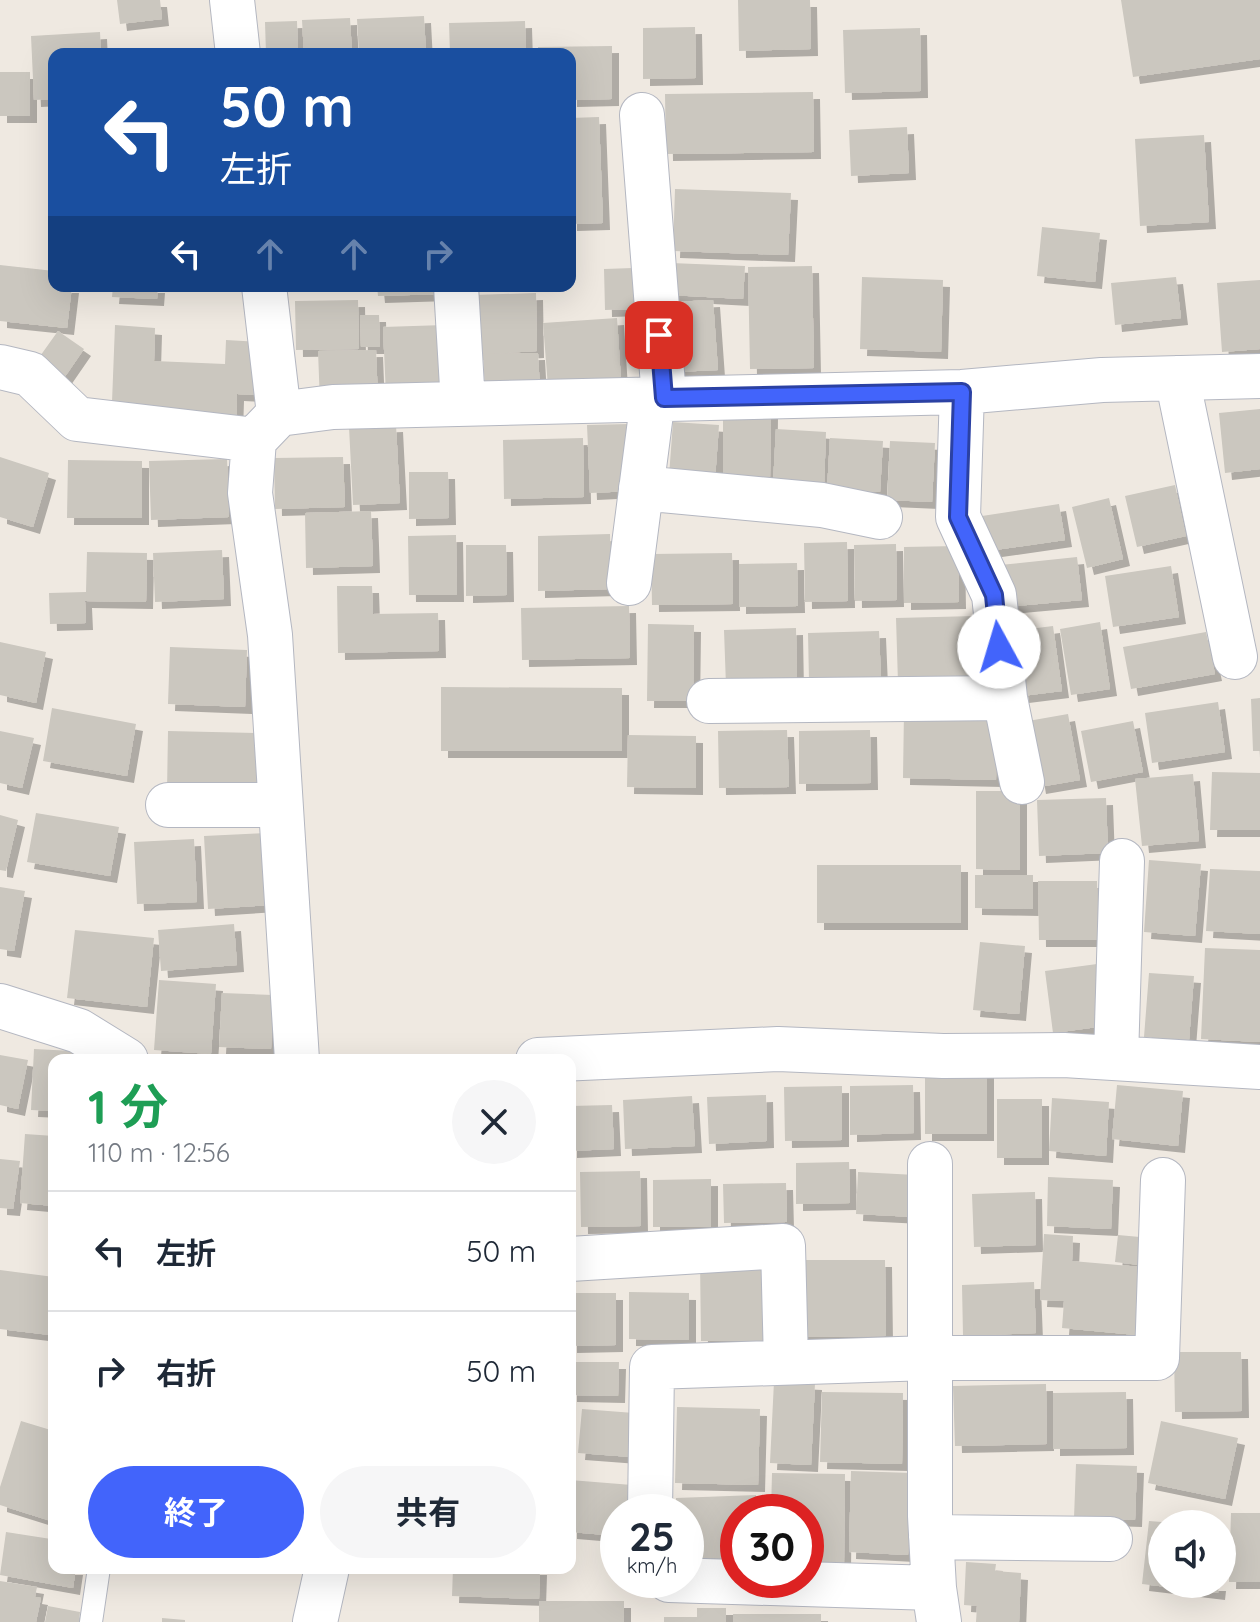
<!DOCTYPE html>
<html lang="ja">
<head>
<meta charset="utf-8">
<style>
	body { margin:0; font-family:Quicksand,"Noto Sans JP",sans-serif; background:#f6f6f7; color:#1f2937; height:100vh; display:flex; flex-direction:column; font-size:30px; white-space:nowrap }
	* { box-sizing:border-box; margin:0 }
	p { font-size:26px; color:#747a83 }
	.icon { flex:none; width:44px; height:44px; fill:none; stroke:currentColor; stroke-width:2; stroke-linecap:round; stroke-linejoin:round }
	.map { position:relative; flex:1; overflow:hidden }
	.side { position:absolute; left:48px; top:1054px; width:528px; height:520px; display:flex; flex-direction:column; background:#fff; border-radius:16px; box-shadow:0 8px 32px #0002 }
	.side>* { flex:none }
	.hud { position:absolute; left:48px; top:48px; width:528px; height:244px; border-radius:16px; box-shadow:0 8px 32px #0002; background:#1a4fa0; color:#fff; overflow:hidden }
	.tools { position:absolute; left:1148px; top:1510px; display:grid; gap:16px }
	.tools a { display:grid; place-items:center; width:88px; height:88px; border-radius:50%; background:#fff; box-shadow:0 8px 32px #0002; font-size:40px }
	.speed { position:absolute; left:600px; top:1494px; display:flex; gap:16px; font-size:40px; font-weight:700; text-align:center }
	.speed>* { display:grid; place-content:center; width:104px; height:104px; border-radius:50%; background:#fff; box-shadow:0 8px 32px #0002; line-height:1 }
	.speed small { font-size:20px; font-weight:400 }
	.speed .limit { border:12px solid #d22; background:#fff; color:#111 }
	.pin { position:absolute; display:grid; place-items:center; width:68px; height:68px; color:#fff; margin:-34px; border-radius:16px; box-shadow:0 4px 12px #0006 }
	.me { position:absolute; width:88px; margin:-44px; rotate:354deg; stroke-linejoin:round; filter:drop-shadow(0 0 6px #0008) }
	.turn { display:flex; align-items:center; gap:28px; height:168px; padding:0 40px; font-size:36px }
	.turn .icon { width:104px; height:104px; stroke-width:2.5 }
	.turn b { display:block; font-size:56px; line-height:68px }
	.lanes { display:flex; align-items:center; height:76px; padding:0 40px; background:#0003; justify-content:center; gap:40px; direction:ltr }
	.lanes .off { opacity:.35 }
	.round { display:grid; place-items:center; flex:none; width:84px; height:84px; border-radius:42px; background:#f6f6f7 }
	.summary { display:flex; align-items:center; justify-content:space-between; height:136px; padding:0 40px }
	h1 { font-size:48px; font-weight:700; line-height:60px; color:#1e9e55 }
	.button { display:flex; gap:16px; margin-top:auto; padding:16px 40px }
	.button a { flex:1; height:92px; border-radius:48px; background:#4264fb; color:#fff; font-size:32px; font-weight:700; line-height:92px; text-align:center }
	.button a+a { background:#f6f6f7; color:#1f2937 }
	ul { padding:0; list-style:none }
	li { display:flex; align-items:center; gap:24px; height:120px; padding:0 40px; border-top:2px solid #e0e1e3 }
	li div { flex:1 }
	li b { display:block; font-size:30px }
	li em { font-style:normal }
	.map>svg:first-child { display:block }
	.building { fill:#cbc7bf; filter:url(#shadow) }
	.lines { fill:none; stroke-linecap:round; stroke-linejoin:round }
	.lane-casing { stroke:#b4b7c1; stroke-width:24 }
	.street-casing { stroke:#b4b7c1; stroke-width:46 }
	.lane { stroke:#fff; stroke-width:22 }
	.street { stroke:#fff; stroke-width:44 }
	.route-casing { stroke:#2b41a3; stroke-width:20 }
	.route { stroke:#4264fb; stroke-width:14 }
</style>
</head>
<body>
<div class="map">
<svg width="1260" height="1622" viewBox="0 0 1260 1622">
	<defs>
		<filter id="shadow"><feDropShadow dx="7" dy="7" stdDeviation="0" flood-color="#0004"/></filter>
	</defs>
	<rect width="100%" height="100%" fill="#efe9e1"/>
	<path class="building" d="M 117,0 L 160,0 L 162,19 L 120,24 Z
		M 738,0 L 810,0 L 811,49 L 739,51 Z
		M 1121,0 L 1260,0 L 1260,59 L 1133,77 Z
		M 424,16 L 426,54 L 359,54 L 357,19 Z
		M 350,18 L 352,54 L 304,54 L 302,20 Z
		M 297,21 L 298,54 L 266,54 L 265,22 Z
		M 525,21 L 526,54 L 450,54 L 449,23 Z
		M 695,27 L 696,78 L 643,79 L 643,28 Z
		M 920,28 L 921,91 L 845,93 L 843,30 Z
		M 100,32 L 101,54 L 54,54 L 54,99 L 34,100 L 31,36 Z
		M 612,46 L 612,99 L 570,100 L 570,54 L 538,54 L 538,47 Z
		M 197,49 L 198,54 L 159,54 L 159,52 Z
		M 0,72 L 30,72 L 30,116 L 0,116 Z
		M 813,92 L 814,152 L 666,154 L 665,94 Z
		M 599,117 L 603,223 L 570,224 L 570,118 Z
		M 907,127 L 909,173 L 851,176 L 849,130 Z
		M 1204,135 L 1209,222 L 1140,226 L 1135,139 Z
		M 675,189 L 791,193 L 788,255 L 673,251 Z
		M 1042,227 L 1100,233 L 1095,282 L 1037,276 Z
		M 671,263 L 745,266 L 743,299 L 669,295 Z
		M 0,265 L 54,271 L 54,286 L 72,286 L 67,328 L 0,321 Z
		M 812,266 L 814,368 L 750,369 L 748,267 Z
		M 633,268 L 634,309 L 605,310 L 604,269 Z
		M 862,277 L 943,280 L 941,352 L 860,349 Z
		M 1176,277 L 1181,318 L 1115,325 L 1111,283 Z
		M 1260,280 L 1260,349 L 1222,352 L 1217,283 Z
		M 113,286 L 158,286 L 157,299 L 112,297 Z
		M 377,286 L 442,286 L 443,294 L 378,296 Z
		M 536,293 L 537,351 L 489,354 L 538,353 L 540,390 L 485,392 L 483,353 L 475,353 L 473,295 Z
		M 358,300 L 359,349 L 296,350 L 295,301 Z
		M 713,300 L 718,370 L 676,372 L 672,302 Z
		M 360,315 L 379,315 L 380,347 L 361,347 Z
		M 617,318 L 621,381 L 548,387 L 543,323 Z
		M 115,325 L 155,328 L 154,361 L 225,364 L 226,340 L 259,342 L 256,395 L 237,394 L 236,425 L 112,402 Z
		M 444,325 L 447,393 L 386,396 L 383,327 Z
		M 58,331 L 84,349 L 64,378 L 38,359 Z
		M 376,350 L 378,401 L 320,403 L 318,351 Z
		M 1260,409 L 1260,469 L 1225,473 L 1219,413 Z
		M 723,410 L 771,411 L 770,479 L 723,478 Z
		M 673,422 L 719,425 L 715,479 L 669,476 Z
		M 629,424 L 632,491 L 590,493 L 587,425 Z
		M 396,425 L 400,503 L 353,505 L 349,427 Z
		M 776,429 L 826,432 L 824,486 L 773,484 Z
		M 583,438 L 584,497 L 504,499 L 503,440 Z
		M 830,438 L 883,441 L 880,492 L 827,490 Z
		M 890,441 L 935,443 L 932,502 L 887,500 Z
		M 0,457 L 49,473 L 33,527 L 0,517 Z
		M 343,457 L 345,507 L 275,509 L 274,458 Z
		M 227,459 L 229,517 L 151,520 L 149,461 Z
		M 68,460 L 142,461 L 142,518 L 67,518 Z
		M 409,472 L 448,472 L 449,518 L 409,519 Z
		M 1175,485 L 1186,536 L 1137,547 L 1125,496 Z
		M 1109,498 L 1123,559 L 1087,568 L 1072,507 Z
		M 1059,504 L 1065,540 L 988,551 L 982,516 Z
		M 371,511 L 373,566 L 306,568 L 305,513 Z
		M 610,534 L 611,589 L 538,591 L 538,536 Z
		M 456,535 L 457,595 L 409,595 L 408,536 Z
		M 847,542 L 848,601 L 805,602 L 804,543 Z
		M 896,544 L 897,600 L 855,601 L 854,545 Z
		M 466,545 L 506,545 L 507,595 L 466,596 Z
		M 958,546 L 959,602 L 904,603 L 904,547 Z
		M 222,550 L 224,599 L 155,602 L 153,553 Z
		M 87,552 L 147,553 L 146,602 L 85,601 L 86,623 L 50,624 L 49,593 L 86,592 Z
		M 732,553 L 733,604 L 652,605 L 651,554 Z
		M 1077,557 L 1082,600 L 1005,607 L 1000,565 Z
		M 797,563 L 798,606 L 739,607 L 739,564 Z
		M 1171,566 L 1179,617 L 1113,627 L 1105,576 Z
		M 337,586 L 372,586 L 373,614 L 438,613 L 439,651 L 338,653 Z
		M 629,606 L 630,658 L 522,660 L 521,608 Z
		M 975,616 L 977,681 L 898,683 L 896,618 Z
		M 1100,622 L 1110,689 L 1071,695 L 1060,629 Z
		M 648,624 L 694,625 L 693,701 L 647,701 Z
		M 1053,626 L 1062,691 L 1022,696 L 1013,631 Z
		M 796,628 L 797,684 L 726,686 L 724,630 Z
		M 879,631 L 881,679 L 809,681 L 808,633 Z
		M 1206,632 L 1215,674 L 1131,689 L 1123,647 Z
		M 0,642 L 46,652 L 36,703 L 0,695 Z
		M 170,647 L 247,650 L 245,707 L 168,704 Z
		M 441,687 L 622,688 L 622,751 L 441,751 Z
		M 1260,698 L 1260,751 L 1253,751 L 1251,699 Z
		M 1218,702 L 1225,752 L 1152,763 L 1145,713 Z
		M 52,708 L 136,724 L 127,776 L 43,761 Z
		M 904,710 L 997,711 L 996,780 L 903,778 Z
		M 1068,714 L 1080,780 L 1039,787 L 1028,721 Z
		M 1133,721 L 1143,772 L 1091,782 L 1081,731 Z
		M 787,730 L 789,787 L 719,788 L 718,731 Z
		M 870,730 L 871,783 L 799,784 L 799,731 Z
		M 0,731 L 34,738 L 22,788 L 0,783 Z
		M 168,731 L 260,733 L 259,794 L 167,792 Z
		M 628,735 L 696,736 L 696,788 L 627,787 Z
		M 1212,772 L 1260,773 L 1260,830 L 1210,830 Z
		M 1193,774 L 1199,841 L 1142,846 L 1135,779 Z
		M 976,791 L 1020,791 L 1020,870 L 976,869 Z
		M 1106,798 L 1108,853 L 1039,856 L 1037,800 Z
		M 36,813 L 119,827 L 110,876 L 27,862 Z
		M 0,815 L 18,820 L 6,871 L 0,870 Z
		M 266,833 L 271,905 L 208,909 L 204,836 Z
		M 194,839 L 197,902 L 137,904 L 134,842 Z
		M 1149,860 L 1201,864 L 1195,936 L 1144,932 Z
		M 817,865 L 961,865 L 961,923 L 817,923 Z
		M 1210,869 L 1260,871 L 1260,934 L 1206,931 Z
		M 975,875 L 1033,875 L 1033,909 L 975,908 Z
		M 1038,881 L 1097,881 L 1098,940 L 1039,940 Z
		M 0,887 L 25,891 L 14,951 L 0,949 Z
		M 234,924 L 237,965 L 161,971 L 158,930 Z
		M 75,930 L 154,938 L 147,1007 L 67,998 Z
		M 980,942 L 1025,946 L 1019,1014 L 973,1010 Z
		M 1205,948 L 1260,950 L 1260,1042 L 1201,1039 Z
		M 1097,964 L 1105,1026 L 1053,1033 L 1045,971 Z
		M 1149,973 L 1194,976 L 1189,1040 L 1144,1037 Z
		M 159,980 L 216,984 L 211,1054 L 154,1050 Z
		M 222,993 L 273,995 L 271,1049 L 219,1047 Z
		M 34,1049 L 93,1052 L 93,1060 L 54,1060 L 54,1111 L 31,1110 Z
		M 0,1055 L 28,1060 L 18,1109 L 0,1105 Z
		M 925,1070 L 987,1070 L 987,1134 L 925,1134 Z
		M 913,1085 L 914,1133 L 850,1135 L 850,1086 Z
		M 1117,1085 L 1183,1091 L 1178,1146 L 1112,1139 Z
		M 842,1086 L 842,1140 L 785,1141 L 784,1087 Z
		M 766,1095 L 767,1141 L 709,1144 L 707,1097 Z
		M 692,1096 L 695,1146 L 625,1149 L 623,1100 Z
		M 1052,1098 L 1109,1102 L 1106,1156 L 1049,1151 Z
		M 997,1099 L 1042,1099 L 1042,1158 L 997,1158 Z
		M 612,1105 L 614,1149 L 570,1151 L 570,1106 Z
		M 25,1134 L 54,1136 L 54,1206 L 20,1203 Z
		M 0,1159 L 20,1161 L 13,1209 L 0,1208 Z
		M 849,1162 L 850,1203 L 796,1204 L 796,1163 Z
		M 640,1171 L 641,1226 L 581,1227 L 580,1172 Z
		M 858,1172 L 916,1175 L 914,1217 L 856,1214 Z
		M 1048,1177 L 1113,1180 L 1111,1229 L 1047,1226 Z
		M 711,1179 L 711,1227 L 653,1227 L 653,1180 Z
		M 786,1183 L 787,1222 L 724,1223 L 723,1184 Z
		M 1035,1192 L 1036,1245 L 974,1247 L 972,1194 Z
		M 1044,1234 L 1073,1236 L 1072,1261 L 1153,1268 L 1147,1336 L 1062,1328 L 1064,1301 L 1040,1300 Z
		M 1118,1235 L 1151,1238 L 1148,1266 L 1115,1262 Z
		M 767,1258 L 768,1341 L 701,1341 L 700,1259 Z
		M 800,1260 L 885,1260 L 886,1336 L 800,1337 Z
		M 0,1270 L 54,1277 L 50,1335 L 0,1329 Z
		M 1034,1282 L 1036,1333 L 963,1336 L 962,1285 Z
		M 629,1292 L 689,1293 L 689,1340 L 629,1339 Z
		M 570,1293 L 616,1293 L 616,1345 L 570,1346 Z
		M 1174,1352 L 1241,1352 L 1242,1411 L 1175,1412 Z
		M 570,1362 L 619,1362 L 618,1396 L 570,1395 Z
		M 774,1381 L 815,1383 L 811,1465 L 770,1463 Z
		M 1046,1384 L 1047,1444 L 955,1446 L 953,1386 Z
		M 822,1392 L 903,1393 L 902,1464 L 820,1462 Z
		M 1126,1392 L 1127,1448 L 1053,1449 L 1053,1393 Z
		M 677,1407 L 760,1409 L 758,1485 L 675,1483 Z
		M 582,1409 L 634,1413 L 631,1457 L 578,1453 Z
		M 21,1421 L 54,1431 L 54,1513 L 51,1521 L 0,1505 L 0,1487 Z
		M 1161,1421 L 1238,1438 L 1225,1499 L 1148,1483 Z
		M 1076,1464 L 1137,1466 L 1135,1520 L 1074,1518 Z
		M 851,1471 L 912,1473 L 908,1555 L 849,1552 Z
		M 772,1473 L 845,1474 L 844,1565 L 806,1565 L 806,1512 L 771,1512 Z
		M 570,1480 L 632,1485 L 630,1512 L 618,1512 L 618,1536 L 570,1532 Z
		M 756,1495 L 757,1512 L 738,1512 L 738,1563 L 686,1565 L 686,1512 L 676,1512 L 676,1498 Z
		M 1231,1513 L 1260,1513 L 1260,1582 L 1229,1582 Z
		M 1149,1521 L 1162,1522 L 1162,1584 L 1219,1584 L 1218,1593 L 1142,1584 Z
		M 6,1532 L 51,1539 L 51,1535 L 54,1536 L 54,1568 L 76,1568 L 73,1588 L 0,1575 Z
		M 966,1562 L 996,1564 L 995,1571 L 1021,1573 L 1019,1622 L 976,1622 L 977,1606 L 964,1605 Z
		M 453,1568 L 540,1568 L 539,1599 L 452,1596 Z
		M 0,1581 L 37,1587 L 35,1597 L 41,1598 L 36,1622 L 0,1622 Z
		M 539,1601 L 624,1601 L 624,1622 L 539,1622 Z
		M 48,1606 L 80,1612 L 79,1622 L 45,1622 Z
		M 697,1608 L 726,1608 L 726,1622 L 664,1622 L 664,1617 L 697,1617 Z
		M 733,1614 L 821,1614 L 821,1622 L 733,1622 Z
		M 162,1618 L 185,1620 L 185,1622 L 162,1622 Z"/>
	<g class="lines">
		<defs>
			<path id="lane" d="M 91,1622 L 99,1568"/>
			<path id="street" d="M 232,0 L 238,54
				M 642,115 L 664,398
				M 264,286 L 279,414
				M 456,286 L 463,404
				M 0,367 L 30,374 L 77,419 L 254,440 L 279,414 L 333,407 L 962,392 L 1102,380 L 1260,376
				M 1177,378 L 1235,657
				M 962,392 L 958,517 L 994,595 L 1005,698 L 1022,782
				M 254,440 L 250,493 L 270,635 L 297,1060
				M 641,488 L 822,505 L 880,517
				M 629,583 L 653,398
				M 709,701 L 1005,698
				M 168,805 L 279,805
				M 0,1006 L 79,1031 L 126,1060
				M 1116,1058 L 1122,861
				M 538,1060 L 778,1049 L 943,1056 L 1064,1055 L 1260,1067
				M 930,1164 L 930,1516 L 934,1588 L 939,1622
				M 570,1259 L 783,1246 L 786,1362
				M 650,1512 L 652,1367 L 929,1358 L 1157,1358 L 1163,1180
				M 931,1537 L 1110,1539
				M 669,1580 L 934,1588
				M 315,1622 L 327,1568"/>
		</defs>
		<use href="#lane" class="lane-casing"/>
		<use href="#street" class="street-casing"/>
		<use href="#lane" class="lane"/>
		<use href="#street" class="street"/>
	</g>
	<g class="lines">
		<defs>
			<path id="route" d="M 659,335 L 664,398 L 962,392 L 958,517 L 994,595 L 999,647"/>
		</defs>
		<use href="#route" class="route-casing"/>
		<use href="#route" class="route"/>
	</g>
</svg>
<div class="tools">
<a><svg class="icon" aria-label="sound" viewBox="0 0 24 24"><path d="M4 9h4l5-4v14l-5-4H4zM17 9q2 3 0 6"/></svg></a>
</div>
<div class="speed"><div>25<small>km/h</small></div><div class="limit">30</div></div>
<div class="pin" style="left:659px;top:335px;background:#d93025"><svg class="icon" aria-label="arrive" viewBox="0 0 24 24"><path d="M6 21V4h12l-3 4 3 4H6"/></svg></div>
<svg class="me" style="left:999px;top:647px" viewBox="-20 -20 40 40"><circle r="19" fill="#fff"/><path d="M0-13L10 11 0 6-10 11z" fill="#4264fb"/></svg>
<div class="hud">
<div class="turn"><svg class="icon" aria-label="left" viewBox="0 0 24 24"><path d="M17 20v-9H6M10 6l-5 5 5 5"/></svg><div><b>50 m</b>左折</div></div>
<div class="lanes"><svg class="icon" aria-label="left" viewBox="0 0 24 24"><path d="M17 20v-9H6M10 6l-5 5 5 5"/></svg><svg class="icon off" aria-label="ahead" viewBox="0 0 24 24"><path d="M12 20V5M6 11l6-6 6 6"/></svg><svg class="icon off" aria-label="ahead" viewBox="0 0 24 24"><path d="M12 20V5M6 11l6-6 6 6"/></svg><svg class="icon off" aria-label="right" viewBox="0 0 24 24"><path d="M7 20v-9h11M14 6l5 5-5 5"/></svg></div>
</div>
<section class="side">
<div class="summary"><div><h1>1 分</h1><p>110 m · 12:56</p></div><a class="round"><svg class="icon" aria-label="close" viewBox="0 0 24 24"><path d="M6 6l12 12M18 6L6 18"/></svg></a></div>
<ul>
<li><svg class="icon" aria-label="left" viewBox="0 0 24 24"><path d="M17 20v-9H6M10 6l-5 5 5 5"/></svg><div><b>左折</b></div><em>50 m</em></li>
<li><svg class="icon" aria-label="right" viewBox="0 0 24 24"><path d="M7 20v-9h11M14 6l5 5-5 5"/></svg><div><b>右折</b></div><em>50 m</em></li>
</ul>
<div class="button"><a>終了</a><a>共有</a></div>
</section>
</div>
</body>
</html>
